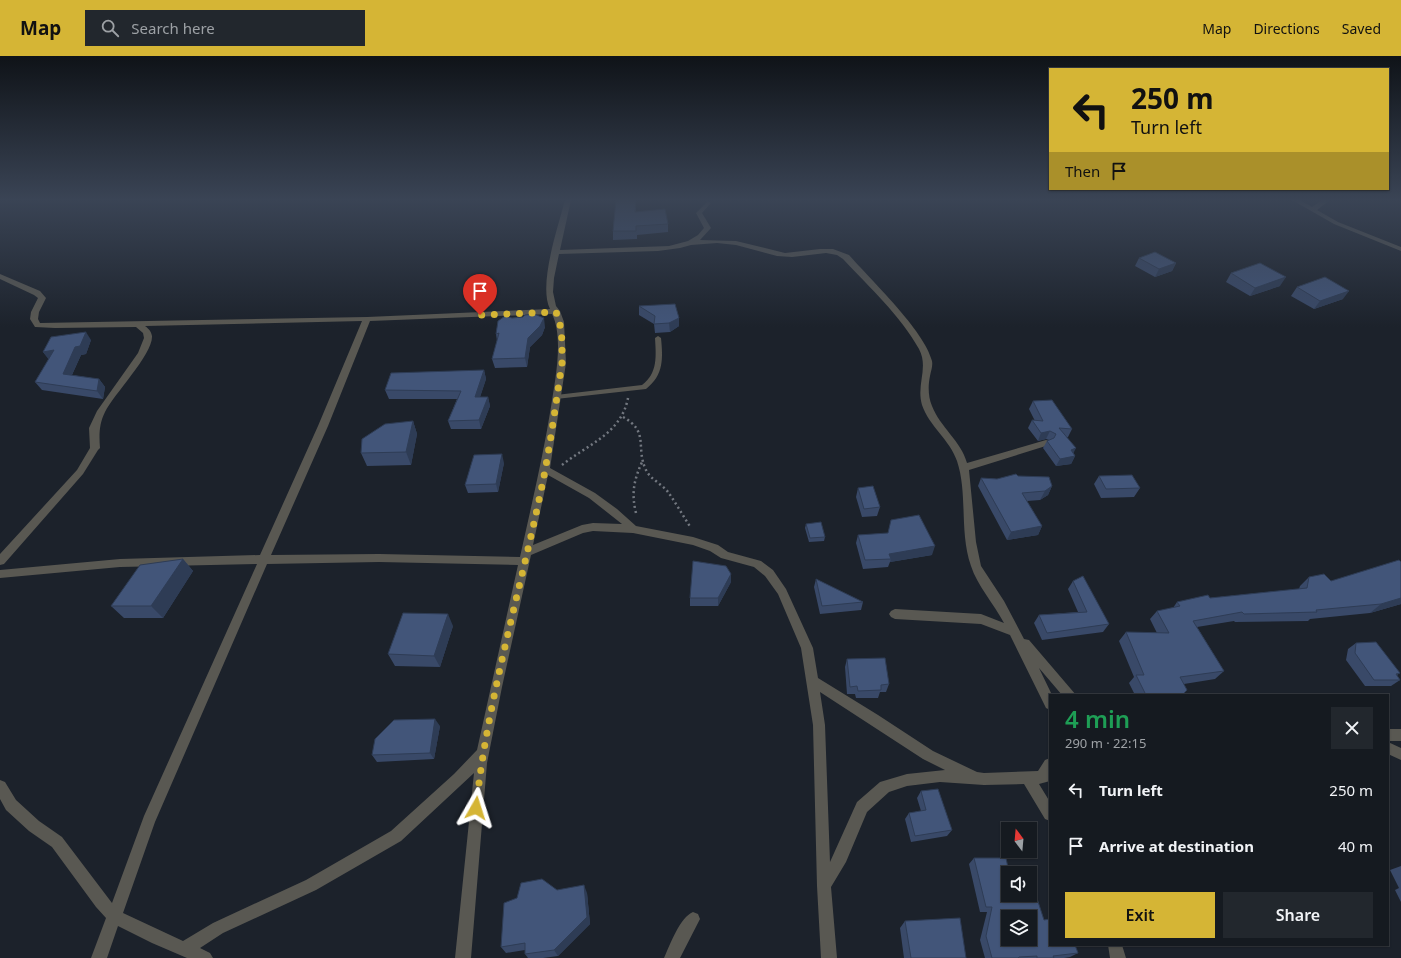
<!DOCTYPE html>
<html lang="en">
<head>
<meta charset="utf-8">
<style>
	body { margin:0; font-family:"Noto Sans",sans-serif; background:#22272d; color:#f1f3f6; height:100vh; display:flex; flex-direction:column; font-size:15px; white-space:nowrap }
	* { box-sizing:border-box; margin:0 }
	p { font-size:13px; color:#9da1a5 }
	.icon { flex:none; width:22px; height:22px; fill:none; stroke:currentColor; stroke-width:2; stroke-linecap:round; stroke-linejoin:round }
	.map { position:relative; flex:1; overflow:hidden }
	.sheet { position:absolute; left:1049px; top:638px; width:340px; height:252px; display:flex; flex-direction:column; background:#151a20; border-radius:0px; box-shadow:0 1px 3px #0004,0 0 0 1px #34383e }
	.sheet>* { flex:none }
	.banner { position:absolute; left:1049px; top:12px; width:340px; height:122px; border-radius:0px; box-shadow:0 1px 3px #0004,0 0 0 1px #34383e; background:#d5b535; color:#111; overflow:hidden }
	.needle { width:26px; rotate:344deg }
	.controls { position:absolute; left:1001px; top:766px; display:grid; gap:8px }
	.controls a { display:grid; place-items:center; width:36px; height:36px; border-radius:0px; background:#151a20; box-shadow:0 1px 3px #0004,0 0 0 1px #34383e; font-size:20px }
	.pin { position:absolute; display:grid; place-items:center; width:34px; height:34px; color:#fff; margin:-41px -17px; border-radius:50% 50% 50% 0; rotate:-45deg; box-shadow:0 0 4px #0007 }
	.pin .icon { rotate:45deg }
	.me { position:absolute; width:44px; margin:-22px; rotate:6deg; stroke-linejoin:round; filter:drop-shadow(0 0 3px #0008) }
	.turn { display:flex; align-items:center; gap:14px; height:84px; padding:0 16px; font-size:18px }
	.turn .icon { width:52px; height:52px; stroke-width:2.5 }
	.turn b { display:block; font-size:28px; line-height:34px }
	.then { display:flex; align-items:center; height:38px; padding:0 16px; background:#0003; gap:8px; font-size:15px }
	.round { display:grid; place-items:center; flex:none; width:42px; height:42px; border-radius:0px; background:#22272d }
	.head { display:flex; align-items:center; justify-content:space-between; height:68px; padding:0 16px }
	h1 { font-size:24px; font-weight:600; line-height:30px; color:#1e9e55 }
	.cta { display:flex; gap:8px; margin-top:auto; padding:8px 16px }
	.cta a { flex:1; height:46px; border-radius:0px; background:#d5b535; color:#111; font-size:16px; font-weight:600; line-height:46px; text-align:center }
	.cta a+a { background:#22272d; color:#f1f3f6 }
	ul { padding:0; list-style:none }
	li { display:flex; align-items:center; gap:12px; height:56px; padding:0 16px }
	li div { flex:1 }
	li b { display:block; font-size:15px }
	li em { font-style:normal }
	header { display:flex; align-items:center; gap:24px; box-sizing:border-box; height:56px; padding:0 20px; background:#d5b535; color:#111 }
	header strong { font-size:19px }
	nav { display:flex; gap:22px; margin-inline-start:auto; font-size:14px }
	.search { width:280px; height:36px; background:#22272d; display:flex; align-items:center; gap:10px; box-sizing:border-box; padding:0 14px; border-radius:0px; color:#9da1a5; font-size:15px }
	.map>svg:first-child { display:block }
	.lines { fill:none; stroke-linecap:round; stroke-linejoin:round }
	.path { stroke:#737880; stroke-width:2.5; stroke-dasharray:2 3; stroke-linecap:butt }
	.service { fill:#595852; fill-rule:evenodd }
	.minor { fill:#595852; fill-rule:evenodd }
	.wall { fill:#394968 }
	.shaded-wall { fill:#2e3c55 }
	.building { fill:#425579; stroke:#2e3c55; fill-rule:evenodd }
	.route { stroke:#d5b535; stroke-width:7; stroke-dasharray:0 12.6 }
</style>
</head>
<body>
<header>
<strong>Map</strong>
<div class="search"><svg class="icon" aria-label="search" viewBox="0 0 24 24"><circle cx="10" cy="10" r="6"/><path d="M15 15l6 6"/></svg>Search here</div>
<nav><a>Map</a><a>Directions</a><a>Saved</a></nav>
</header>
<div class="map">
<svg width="1401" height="902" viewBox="0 0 1401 902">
	<rect width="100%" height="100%" fill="#1c222b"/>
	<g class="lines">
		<path class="path" d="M 623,361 C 650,376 635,391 646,414 C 650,423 662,428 668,436 C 676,447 683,460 691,472
			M 562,409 C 588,388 621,378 628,342
			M 636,457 C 631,437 634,423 643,404"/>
		<path class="service" d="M 658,280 L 661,282 C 663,302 664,319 646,333 L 556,343 L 553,341 L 556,339 L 642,329 C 658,317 656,300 655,282 Z"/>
		<path class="minor" d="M 565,144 L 571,144 L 560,194 L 669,190 L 688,185 L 698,179 L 704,172 L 696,157 L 708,145 L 711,147 L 702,157 L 711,172 L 700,184 L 736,185 L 785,197 L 820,193 L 833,193 L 849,199 C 870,223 925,275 932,305 C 933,310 931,315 930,320 C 928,329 928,341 932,350 C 940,371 961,385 967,407 L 1046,384 L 1049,385 L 1051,387 L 1049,389 L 969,414 L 976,486 L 981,510 L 1004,545 L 1024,583 L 1029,584 L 1076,639 L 1062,639 L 1039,612 L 1052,639 L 1050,639 L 1050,654 L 1046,652 L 1010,579 L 981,568 L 895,563 L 891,561 L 889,558 L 891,555 L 895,553 L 981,558 L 1004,567 C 994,548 977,529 971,510 C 959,476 968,438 957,405 C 950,384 929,370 922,349 C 916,328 929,312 919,293 C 900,259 869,231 843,203 L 837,199 L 826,197 L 792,201 L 777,200 L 736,189 L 717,187 L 691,189 L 680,192 L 658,195 L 559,198 L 554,222 L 553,236 L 556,250 L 560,255 L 564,266 L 566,307 L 550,412 L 595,437 L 617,453 L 636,470 L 693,481 L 718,489 L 728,496 L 761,505 L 773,514 L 786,533 L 813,592 L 818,622 L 878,659 L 933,695 L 977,716 L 984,717 L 1038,715 L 1045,704 L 1050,702 L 1050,725 L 1039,728 L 1050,746 L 1050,765 L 1045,763 L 1024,728 L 984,729 L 940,726 L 907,730 L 889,736 L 867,756 L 846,806 L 831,831 L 837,902 L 821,902 L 817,830 L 813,669 L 801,592 L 778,538 L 765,520 L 754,511 L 721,502 L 710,495 L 693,489 L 633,477 L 593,475 L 583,477 L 531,499 L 502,631 L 487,707 L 471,902 L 455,902 L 474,717 L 401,785 L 316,834 L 223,877 L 200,892 L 210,897 L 213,902 L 187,902 L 152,887 L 118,870 L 107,902 L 91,902 L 106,862 L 96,851 L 52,791 L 29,775 L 6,754 L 0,743 L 0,724 L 5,726 L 16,744 L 39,765 L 62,781 L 112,847 L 144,760 L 257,508 L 120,511 L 0,522 L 0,514 L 120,503 L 260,499 L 318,370 L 362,265 L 145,270 C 149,273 151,275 152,280 C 153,298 114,338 105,356 C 99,368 99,379 100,392 L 98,394 L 83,418 L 4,508 L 0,509 L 0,498 L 77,414 L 90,392 L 89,372 L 97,355 L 138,297 L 144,282 L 143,277 L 136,271 L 55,272 L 35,271 L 30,263 L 31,256 L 38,242 L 34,239 L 0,223 L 0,218 L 40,235 L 46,242 L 39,256 L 38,263 L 40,267 L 367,261 L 550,253 C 538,229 558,171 565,144 ZM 552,258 C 564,282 555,324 551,351 C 543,401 531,451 520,501 L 379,498 L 271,499 L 328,370 L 370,265 ZM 548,419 L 589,442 L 622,468 L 593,467 L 582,469 L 533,489 ZM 379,506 L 518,509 L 477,694 L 454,718 L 391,775 L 306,824 L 213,867 L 183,885 L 123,857 L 155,766 L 267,508 ZM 820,636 L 923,703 L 945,714 L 907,718 L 880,726 L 857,746 L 830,806 L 825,669 Z
			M 1292,144 L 1300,144 L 1312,151 L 1322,144 L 1330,144 L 1317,154 L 1338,166 L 1401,191 L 1401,195 L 1334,168 Z
			M 1388,673 L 1401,673 L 1401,685 L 1388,685 Z
			M 1388,686 L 1401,692 L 1401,704 L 1388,698 Z
			M 693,856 L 698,858 L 700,863 L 680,902 L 664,902 C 670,889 680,861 693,856 Z
			M 1108,889 L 1122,889 L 1126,902 L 1110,902 Z"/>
	</g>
	<path class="wall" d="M 636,150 L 636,156 L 668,168 L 668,176 L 637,179 L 637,183 L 613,184 L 613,175 Z
		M 1139,202 L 1176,207 L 1172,215 L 1155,221 L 1135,210 Z
		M 1231,217 L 1280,230 L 1250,240 L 1226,226 Z
		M 1297,231 L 1343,243 L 1314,253 L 1291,240 Z
		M 639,250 L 679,262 L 679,270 L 670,276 L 655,277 L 654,268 L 639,259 Z
		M 545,271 L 542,279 L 530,291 L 527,311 L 495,312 L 492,303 L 497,285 L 496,278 Z
		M 91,284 L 86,298 L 81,299 L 72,319 L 99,323 L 105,331 L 103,343 L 42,334 L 35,326 L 49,303 L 43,296 Z
		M 484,314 L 486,323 L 480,341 L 488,341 L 490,350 L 481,373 L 451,373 L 448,365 L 457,343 L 389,343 L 385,334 Z
		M 1033,345 L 1072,373 L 1068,381 L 1066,381 L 1075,400 L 1071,408 L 1056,410 L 1043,392 L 1047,385 L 1049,384 L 1046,383 L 1038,385 L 1028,372 L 1032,364 L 1035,365 L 1029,353 Z
		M 413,365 L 417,378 L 411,409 L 367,410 L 361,397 Z
		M 504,407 L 498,436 L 468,437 L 465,429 Z
		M 1018,420 L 1052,430 L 1048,439 L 1040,444 L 1027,445 L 1042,470 L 1038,479 L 1007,484 L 978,430 L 981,422 L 997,423 Z
		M 1099,420 L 1140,432 L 1134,441 L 1101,442 L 1094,428 Z
		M 858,432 L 880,451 L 877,460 L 862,461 L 856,441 Z
		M 806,468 L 825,481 L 824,485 L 809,486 L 805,472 Z
		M 858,479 L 932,499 L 890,506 L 888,511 L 863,513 L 856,487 Z
		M 183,503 L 193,515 L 163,562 L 124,562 L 111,550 Z
		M 1401,506 L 1401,548 L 1370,557 L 1310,563 L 1308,565 L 1235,566 L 1234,565 L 1197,571 L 1224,615 L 1215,623 L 1184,628 L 1182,639 L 1135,639 L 1129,627 L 1134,621 L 1119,585 L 1126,576 L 1157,577 L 1150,563 L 1157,555 L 1173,552 L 1177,546 L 1210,542 L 1299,533 L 1300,530 L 1309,521 L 1331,525 Z
		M 816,523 L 863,546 L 861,554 L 820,558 L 814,531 Z
		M 1073,525 L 1109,568 L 1103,576 L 1042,584 L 1034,567 L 1039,559 L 1078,556 L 1068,533 Z
		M 731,526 L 718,550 L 690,550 L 690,542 Z
		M 453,570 L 440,611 L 395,610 L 388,598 Z
		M 1356,587 L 1400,617 L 1397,619 L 1400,624 L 1391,630 L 1365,630 L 1346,604 L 1348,593 Z
		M 847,603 L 889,628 L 886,636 L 880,636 L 878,642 L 856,642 L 855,638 L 847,638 L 845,611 Z
		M 440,670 L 434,703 L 377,706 L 372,699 Z
		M 921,735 L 952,774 L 947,780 L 911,786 L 905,763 L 909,757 L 921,755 L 917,742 Z
		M 974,802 L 1008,839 L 1044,864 L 1078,897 L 1070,901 L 1064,902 L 985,902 L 980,884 L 987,856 L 980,856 L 969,808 Z
		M 1401,810 L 1401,846 L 1395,834 L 1399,832 L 1390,814 Z
		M 557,834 L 587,837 L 590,868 L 558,900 L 543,902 L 528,902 L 525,898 L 525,894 L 506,897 L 501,891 Z
		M 905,865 L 966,902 L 904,902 L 900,872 Z"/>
	<path class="shaded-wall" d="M 1176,207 L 1172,215 L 1155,221 L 1159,213 Z
		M 1286,221 L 1280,230 L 1250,240 L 1255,232 Z
		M 1349,235 L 1343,243 L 1314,253 L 1320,245 Z
		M 544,262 L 545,271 L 542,279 L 530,291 L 527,311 L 525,302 L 528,282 Z
		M 679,262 L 679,270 L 670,276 L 669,267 Z
		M 86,276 L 91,284 L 86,298 L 81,299 L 69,325 L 63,318 L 75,291 Z
		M 54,294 L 49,304 L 43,296 Z
		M 484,314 L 486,323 L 477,350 L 475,341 Z
		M 99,323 L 105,331 L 103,343 L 97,335 Z
		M 488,341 L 490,350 L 481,373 L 479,364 Z
		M 413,365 L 417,378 L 411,409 L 406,396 Z
		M 1050,375 L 1046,383 L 1038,385 L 1041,377 Z
		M 1076,392 L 1072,400 L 1075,400 L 1071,408 L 1056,410 L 1060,403 L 1071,394 Z
		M 502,398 L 504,407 L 498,436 L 496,428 Z
		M 1052,430 L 1048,439 L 1040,444 L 1045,435 Z
		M 1042,470 L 1038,479 L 1007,484 L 1011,476 Z
		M 935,490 L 932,499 L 890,506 L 891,503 L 889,498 Z
		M 183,503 L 193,515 L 163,562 L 151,550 Z
		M 731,518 L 731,526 L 718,550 L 718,542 Z
		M 1401,542 L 1401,548 L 1370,557 L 1381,548 Z
		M 448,558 L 453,570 L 440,611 L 434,600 Z
		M 435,663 L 440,670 L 434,703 L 430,697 Z
		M 584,829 L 587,837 L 590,868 L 558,900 L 554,894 Z"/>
	<path class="building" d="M 616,144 L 636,144 L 635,156 L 665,153 L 668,168 L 636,170 L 636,175 L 613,175 Z
		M 1155,196 L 1176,207 L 1159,213 L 1139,202 Z
		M 1260,207 L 1286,221 L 1255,232 L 1231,217 Z
		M 1325,221 L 1349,235 L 1320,245 L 1297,231 Z
		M 675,248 L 679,262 L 669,267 L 654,268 L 655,260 L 639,250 Z
		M 534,258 L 544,262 L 540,270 L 528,282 L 525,302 L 492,303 L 499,277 L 496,278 L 498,265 L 505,260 L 512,262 L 523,261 L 525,259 Z
		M 86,276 L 80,290 L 75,291 L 63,318 L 99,323 L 97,335 L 35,326 L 54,294 L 43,296 L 51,281 Z
		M 484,314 L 475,341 L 488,341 L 479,364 L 448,365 L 461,335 L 385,334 L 391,317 Z
		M 1052,344 L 1072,373 L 1059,372 L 1076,392 L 1071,394 L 1075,400 L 1060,403 L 1047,385 L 1054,382 L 1056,378 L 1050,375 L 1041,377 L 1032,364 L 1043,365 L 1033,345 Z
		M 413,365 L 406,396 L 361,397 L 362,383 L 385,368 Z
		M 502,398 L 496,428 L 465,429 L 474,399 Z
		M 1016,418 L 1018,420 L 1049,421 L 1052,430 L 1045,435 L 1022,437 L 1042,470 L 1011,476 L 981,422 L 997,423 Z
		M 1132,419 L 1140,432 L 1106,433 L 1099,420 Z
		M 873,430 L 880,451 L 864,453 L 858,432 Z
		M 919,459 L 935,490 L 889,498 L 891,503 L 865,504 L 858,479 L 888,477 L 891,464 Z
		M 821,466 L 825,481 L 810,482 L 806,468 Z
		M 183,503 L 151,550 L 111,550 L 140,509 Z
		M 1399,504 L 1401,506 L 1401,542 L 1381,548 L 1316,554 L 1317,556 L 1244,558 L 1242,556 L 1193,565 L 1224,615 L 1180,621 L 1187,634 L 1182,639 L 1146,639 L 1136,619 L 1144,619 L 1126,576 L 1169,577 L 1157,555 L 1180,550 L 1177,546 L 1208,539 L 1210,542 L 1307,532 L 1309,521 L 1324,518 L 1331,525 Z
		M 693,505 L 726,510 L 731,518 L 718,542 L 690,542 Z
		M 1083,520 L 1109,568 L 1047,577 L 1039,559 L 1087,556 L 1073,525 Z
		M 816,523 L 863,546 L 822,550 Z
		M 403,557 L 448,558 L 434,600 L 388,598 Z
		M 1376,586 L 1400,617 L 1396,618 L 1400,624 L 1374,624 L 1355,597 L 1356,587 Z
		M 885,602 L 889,628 L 881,629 L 881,634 L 858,635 L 857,630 L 850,631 L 847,603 Z
		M 435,663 L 430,697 L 372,699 L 375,683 L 394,664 Z
		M 938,733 L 952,774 L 915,780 L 909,757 L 926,754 L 921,735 Z
		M 974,802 L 1006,802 L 1009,817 L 1008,817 L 1008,839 L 1030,839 L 1030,824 L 1031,824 L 1044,864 L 1050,863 L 1050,889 L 1075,889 L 1078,897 L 1053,900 L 1054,902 L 1037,902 L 1037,900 L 1019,901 L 1018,902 L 992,902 L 986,880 L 992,851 L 986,851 ZM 1008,861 L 1030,861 L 1030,883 L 1008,883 Z
		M 542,823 L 557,834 L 584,829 L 587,861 L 554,894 L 525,898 L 525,887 L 501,891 L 504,847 L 517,842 L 521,827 Z
		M 960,862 L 966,902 L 911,902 L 905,865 Z"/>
	<linearGradient id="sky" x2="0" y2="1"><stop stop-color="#0f1318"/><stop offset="0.53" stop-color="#3a4455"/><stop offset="1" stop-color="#3a4455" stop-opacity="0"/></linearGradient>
	<rect width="1401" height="271" fill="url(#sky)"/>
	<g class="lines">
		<path class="route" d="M 476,752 C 487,648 517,547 539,444 C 549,399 555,353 562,307 C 562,289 563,272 556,256 L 480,259"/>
	</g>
</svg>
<div class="controls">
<a><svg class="needle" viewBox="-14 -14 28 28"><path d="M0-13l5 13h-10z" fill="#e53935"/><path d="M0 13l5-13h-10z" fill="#9da1a5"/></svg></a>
<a><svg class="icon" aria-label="sound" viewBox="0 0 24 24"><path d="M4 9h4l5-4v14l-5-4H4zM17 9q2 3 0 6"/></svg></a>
<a><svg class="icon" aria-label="layers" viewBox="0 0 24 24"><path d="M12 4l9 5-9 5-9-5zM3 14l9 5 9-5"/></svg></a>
</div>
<div class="pin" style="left:480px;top:259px;background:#d93025"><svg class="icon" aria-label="arrive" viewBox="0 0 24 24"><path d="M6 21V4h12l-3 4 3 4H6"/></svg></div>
<svg class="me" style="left:476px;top:752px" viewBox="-20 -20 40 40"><path d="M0-17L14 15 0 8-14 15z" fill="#d5b535" stroke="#fff" stroke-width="4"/></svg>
<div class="banner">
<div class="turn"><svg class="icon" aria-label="left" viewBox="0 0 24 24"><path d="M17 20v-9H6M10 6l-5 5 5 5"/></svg><div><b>250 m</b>Turn left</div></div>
<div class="then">Then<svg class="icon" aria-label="arrive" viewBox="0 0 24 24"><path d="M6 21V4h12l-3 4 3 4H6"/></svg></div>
</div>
<section class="sheet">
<div class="head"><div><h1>4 min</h1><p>290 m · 22:15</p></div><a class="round"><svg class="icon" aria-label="close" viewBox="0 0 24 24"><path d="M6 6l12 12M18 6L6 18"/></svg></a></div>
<ul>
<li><svg class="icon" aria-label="left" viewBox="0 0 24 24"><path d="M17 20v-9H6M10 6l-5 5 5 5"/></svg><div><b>Turn left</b></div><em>250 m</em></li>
<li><svg class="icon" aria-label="arrive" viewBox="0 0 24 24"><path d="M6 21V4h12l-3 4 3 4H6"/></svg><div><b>Arrive at destination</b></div><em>40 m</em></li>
</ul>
<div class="cta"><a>Exit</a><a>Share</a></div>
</section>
</div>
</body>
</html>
